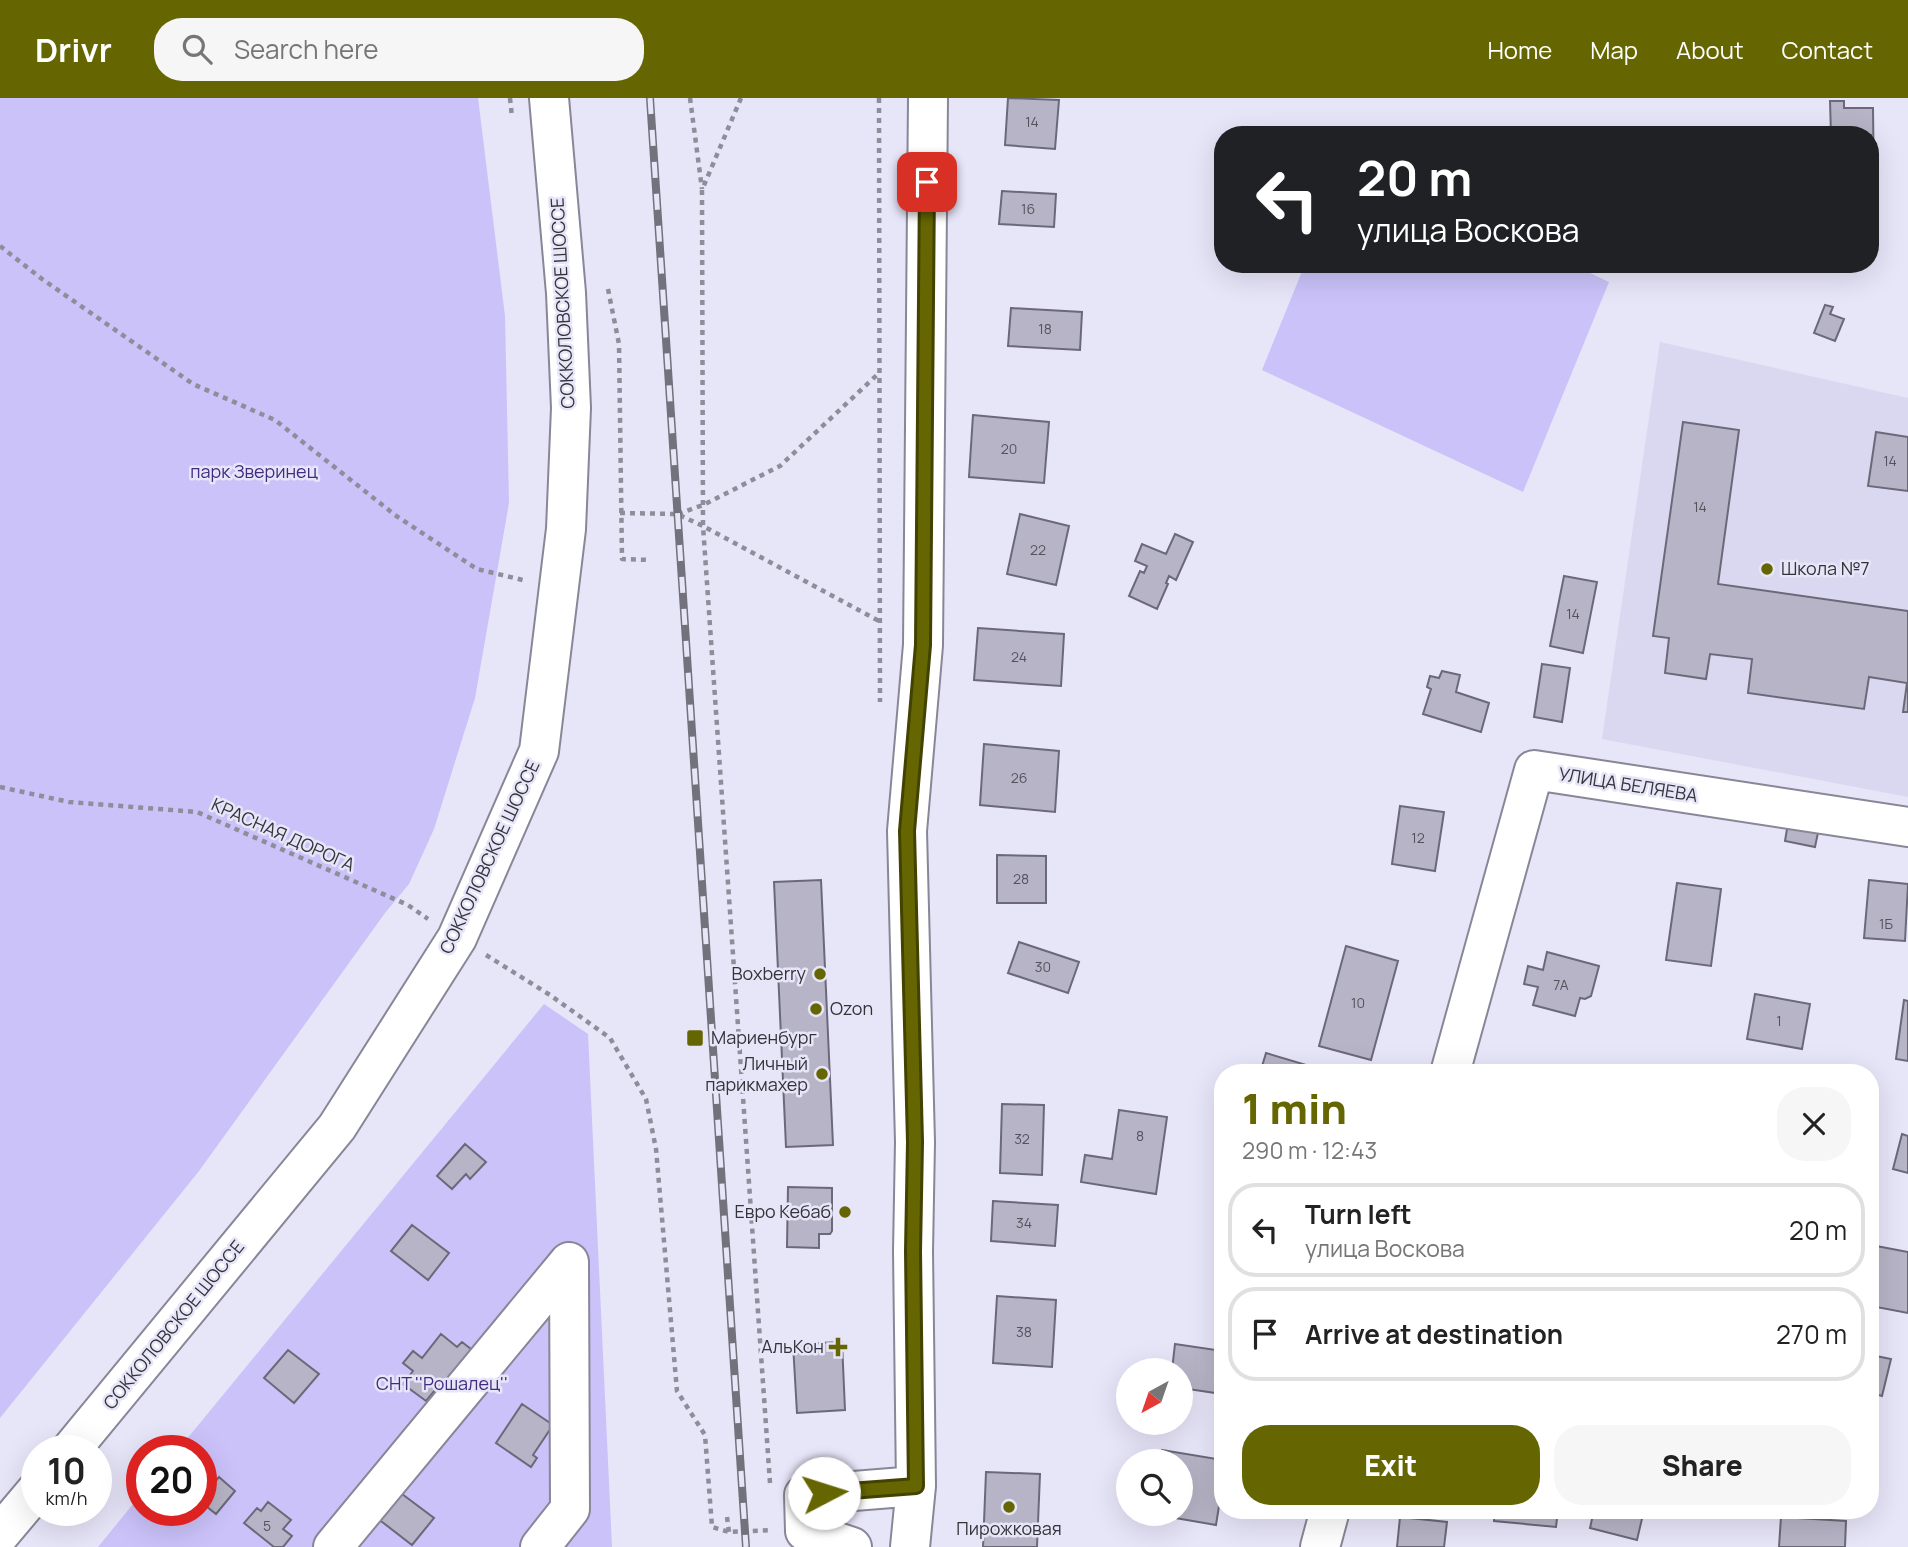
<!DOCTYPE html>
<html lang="en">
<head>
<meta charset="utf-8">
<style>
	body { margin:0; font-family:Manrope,sans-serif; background:#f6f6f6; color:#222; height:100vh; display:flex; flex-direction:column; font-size:26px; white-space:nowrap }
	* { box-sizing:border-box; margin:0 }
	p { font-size:23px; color:#767676 }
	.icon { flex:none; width:38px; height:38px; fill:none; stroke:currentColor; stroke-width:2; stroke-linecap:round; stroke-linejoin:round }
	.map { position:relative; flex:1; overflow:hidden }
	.side { position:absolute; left:1214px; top:966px; width:665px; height:455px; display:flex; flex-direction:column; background:#fff; border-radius:28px; box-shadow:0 7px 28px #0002 }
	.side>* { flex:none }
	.guide { position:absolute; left:1214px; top:28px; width:665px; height:147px; border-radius:28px; box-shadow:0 7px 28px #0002; background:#202124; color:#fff; overflow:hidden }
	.needle { width:46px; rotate:220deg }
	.buttons { position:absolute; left:1116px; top:1260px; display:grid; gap:14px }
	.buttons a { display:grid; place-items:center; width:77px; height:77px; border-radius:50%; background:#fff; box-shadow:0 7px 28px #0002; font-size:35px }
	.speed { position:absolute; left:21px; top:1337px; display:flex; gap:14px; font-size:35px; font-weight:700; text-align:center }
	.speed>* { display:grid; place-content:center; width:91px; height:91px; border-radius:50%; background:#fff; box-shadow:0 7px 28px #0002; line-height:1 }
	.speed small { font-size:18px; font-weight:400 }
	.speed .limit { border:10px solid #d22; background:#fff; color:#111 }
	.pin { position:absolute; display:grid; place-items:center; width:60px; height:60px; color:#fff; margin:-30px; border-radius:14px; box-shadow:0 4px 10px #0006 }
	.me { position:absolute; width:77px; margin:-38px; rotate:85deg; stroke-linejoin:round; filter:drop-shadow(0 0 5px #0008) }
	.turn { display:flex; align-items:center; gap:24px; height:147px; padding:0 28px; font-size:32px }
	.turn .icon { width:91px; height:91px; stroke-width:2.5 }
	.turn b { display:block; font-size:49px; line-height:60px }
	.round { display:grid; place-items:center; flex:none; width:74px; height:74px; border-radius:28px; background:#f6f6f6 }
	.headline { display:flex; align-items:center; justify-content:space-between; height:119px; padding:0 28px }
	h1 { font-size:42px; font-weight:800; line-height:52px; color:#656601 }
	.button { display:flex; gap:14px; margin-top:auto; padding:14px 28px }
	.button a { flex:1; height:80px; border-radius:28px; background:#656601; color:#fff; font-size:28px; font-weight:800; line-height:80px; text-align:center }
	.button a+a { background:#f6f6f6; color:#222 }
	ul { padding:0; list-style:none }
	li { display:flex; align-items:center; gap:21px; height:94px; margin:0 14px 10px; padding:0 14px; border:4px solid #e0e0e0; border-radius:28px }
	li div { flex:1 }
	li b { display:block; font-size:26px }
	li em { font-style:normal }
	header { display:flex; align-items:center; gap:42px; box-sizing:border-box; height:98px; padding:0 35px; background:#656601; color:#fff }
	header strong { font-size:33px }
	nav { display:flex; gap:38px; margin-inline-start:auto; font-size:24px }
	.search { width:490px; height:63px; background:#f6f6f6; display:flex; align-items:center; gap:18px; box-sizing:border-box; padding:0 24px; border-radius:28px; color:#767676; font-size:26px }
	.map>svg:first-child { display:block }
	.built { fill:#dad8f1 }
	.green { fill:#cac2f9 }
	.building { fill:#b6b4c6; stroke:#6b6979; stroke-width:2 }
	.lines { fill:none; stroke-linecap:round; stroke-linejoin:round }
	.minor-casing { stroke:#888697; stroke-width:42 }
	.major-casing { stroke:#888697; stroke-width:42 }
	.path { stroke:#8e8d9a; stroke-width:4.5; stroke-dasharray:5 5; stroke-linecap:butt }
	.minor { stroke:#fff; stroke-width:38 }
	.major { stroke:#fff; stroke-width:38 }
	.rail-casing { stroke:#72717c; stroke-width:8 }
	.rail { stroke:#e7e5f8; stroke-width:5; stroke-dasharray:16; stroke-linecap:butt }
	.route-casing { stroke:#424201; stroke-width:18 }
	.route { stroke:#656601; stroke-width:12 }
	.poi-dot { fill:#656601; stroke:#e7e5f8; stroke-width:2.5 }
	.labels { text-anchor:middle; stroke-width:5; stroke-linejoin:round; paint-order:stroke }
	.number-label { font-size:14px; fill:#54535d }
	.street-label { font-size:18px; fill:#34333a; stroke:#e7e5f8 }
	.park-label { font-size:18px; fill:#432c80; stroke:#e7e5f8 }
	.poi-label { font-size:18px; fill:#34333a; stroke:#e7e5f8; text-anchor:end }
</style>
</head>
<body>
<header>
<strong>Drivr</strong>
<div class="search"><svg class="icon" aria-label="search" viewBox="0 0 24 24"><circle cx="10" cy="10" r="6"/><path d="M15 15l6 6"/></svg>Search here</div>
<nav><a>Home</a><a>Map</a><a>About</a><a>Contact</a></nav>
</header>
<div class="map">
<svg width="1908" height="1449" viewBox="0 0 1908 1449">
	<rect width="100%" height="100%" fill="#e7e5f8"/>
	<path class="built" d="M 1660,244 L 1908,300 L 1908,699 L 1602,641 Z"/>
	<path class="green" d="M 0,0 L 478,0 L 505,218 L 509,405 L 475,600 L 434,731 L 409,786 L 385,815 L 199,1073 L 0,1320 Z
		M 1305,166 L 1571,166 L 1609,184 L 1523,394 L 1262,272 Z
		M 544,906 L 588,936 L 612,1449 L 98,1449 L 142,1395 L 142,1412 L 201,1412 L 201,1353 L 177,1353 Z"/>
	<path class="building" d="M 1008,0 L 1059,2 L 1055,51 L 1005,47 Z
		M 1830,3 L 1844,3 L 1844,10 L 1873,10 L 1874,93 L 1871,93 L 1871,37 L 1831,37 Z
		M 1002,93 L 1056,96 L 1054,129 L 999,126 Z
		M 1825,207 L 1833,209 L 1830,216 L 1844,221 L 1835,243 L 1814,235 Z
		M 1011,210 L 1082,214 L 1080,252 L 1008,248 Z
		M 973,317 L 1049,324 L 1044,385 L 969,379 Z
		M 1683,324 L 1739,332 L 1718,486 L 1908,513 L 1908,614 L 1903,614 L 1907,585 L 1869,579 L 1864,611 L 1748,595 L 1752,561 L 1710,556 L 1706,581 L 1665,575 L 1669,540 L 1653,538 Z
		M 1876,334 L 1908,339 L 1908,393 L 1868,388 Z
		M 1020,416 L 1069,428 L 1056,487 L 1007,476 Z
		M 1175,436 L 1193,444 L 1176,482 L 1169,478 L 1166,485 L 1168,486 L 1157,511 L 1129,498 L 1140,473 L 1144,475 L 1147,468 L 1135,463 L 1142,446 L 1166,456 Z
		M 1564,478 L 1597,484 L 1583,555 L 1550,548 Z
		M 978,530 L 1064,536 L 1061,588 L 974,582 Z
		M 1542,566 L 1570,570 L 1562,624 L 1534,619 Z
		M 1442,573 L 1460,577 L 1456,594 L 1489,605 L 1481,634 L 1423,616 L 1431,591 L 1427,589 L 1430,578 L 1439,580 Z
		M 984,646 L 1059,653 L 1055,714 L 980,707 Z
		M 1400,708 L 1444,714 L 1435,773 L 1392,766 Z
		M 1789,719 L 1820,725 L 1815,749 L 1785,743 Z
		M 997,757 L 1046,758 L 1046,805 L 997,805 Z
		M 821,782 L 833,1047 L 786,1049 L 774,784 Z
		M 1869,782 L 1908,786 L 1905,843 L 1864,840 Z
		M 1677,785 L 1721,791 L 1711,868 L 1666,862 Z
		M 1019,844 L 1079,864 L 1068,895 L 1008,875 Z
		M 1346,848 L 1398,863 L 1371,962 L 1319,948 Z
		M 1547,854 L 1599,868 L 1591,898 L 1585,901 L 1580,900 L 1575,918 L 1533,907 L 1538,889 L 1524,886 L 1528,868 L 1543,872 Z
		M 1755,896 L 1810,906 L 1802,951 L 1747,941 Z
		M 1904,902 L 1908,903 L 1908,963 L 1896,961 Z
		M 1266,955 L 1333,975 L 1260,975 Z
		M 1002,1006 L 1044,1007 L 1042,1077 L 1000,1075 Z
		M 1119,1012 L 1167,1019 L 1156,1096 L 1081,1084 L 1085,1057 L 1112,1061 Z
		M 1902,1036 L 1908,1038 L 1908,1075 L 1893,1071 Z
		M 465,1046 L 486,1064 L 470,1081 L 466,1076 L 452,1091 L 437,1078 Z
		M 788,1089 L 832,1090 L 832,1133 L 830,1136 L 819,1136 L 819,1150 L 787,1149 Z
		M 993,1103 L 1058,1107 L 1055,1148 L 991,1143 Z
		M 412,1127 L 449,1155 L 428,1182 L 391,1153 Z
		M 1871,1147 L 1908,1154 L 1908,1215 L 1871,1208 Z
		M 997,1198 L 1056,1202 L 1052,1269 L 993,1265 Z
		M 441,1236 L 457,1249 L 462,1244 L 476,1255 L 442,1297 L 435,1292 L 426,1303 L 403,1286 L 413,1273 L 403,1265 L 413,1253 L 422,1260 Z
		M 842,1244 L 845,1312 L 797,1315 L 793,1246 Z
		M 1175,1246 L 1223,1253 L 1222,1296 L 1181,1290 L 1181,1272 L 1172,1272 Z
		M 288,1252 L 319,1276 L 294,1305 L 264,1280 Z
		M 1871,1257 L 1891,1261 L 1882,1298 L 1871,1295 Z
		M 522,1306 L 553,1327 L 533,1357 L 537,1360 L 531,1369 L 496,1345 Z
		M 1162,1352 L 1223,1362 L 1223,1383 L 1216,1427 L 1152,1416 L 1181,1416 L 1181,1363 L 1160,1363 Z
		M 986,1374 L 1040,1376 L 1037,1449 L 983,1449 Z
		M 219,1379 L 235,1393 L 216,1416 L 201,1404 L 201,1400 Z
		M 398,1393 L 434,1420 L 412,1447 L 377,1420 Z
		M 268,1404 L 291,1422 L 283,1431 L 292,1438 L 283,1449 L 274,1449 L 244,1425 L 257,1410 L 261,1413 Z
		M 1495,1412 L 1558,1412 L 1556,1429 L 1494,1423 Z
		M 1594,1412 L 1644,1412 L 1637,1442 L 1590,1430 Z
		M 1400,1419 L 1447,1424 L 1444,1449 L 1397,1449 Z
		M 1781,1419 L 1846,1423 L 1845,1449 L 1779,1449 Z"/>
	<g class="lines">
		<defs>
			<path id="minor" d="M 1450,975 L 1534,672 L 1908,729
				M 333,1449 L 569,1164
				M 540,1449 L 570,1411 L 569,1164
				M 852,1449 L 805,1433 L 804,1397 L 916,1388
				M 910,1449 L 916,1388 L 913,1153 L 915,1044 L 907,733 L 923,547 L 928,0
				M 1320,1449 L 1330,1412"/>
			<path id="major" d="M 70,1353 L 337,1029 L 457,840 L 539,653 L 566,431 L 571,310 L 566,195 L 549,0
				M 0,1436 L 37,1392"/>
		</defs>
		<use href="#minor" class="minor-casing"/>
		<use href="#major" class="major-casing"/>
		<path class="path" d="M 510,0 L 512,19
			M 690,0 L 702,91
			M 741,0 L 702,92 L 703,428 L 879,523
			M 879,0 L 880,604
			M 0,148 L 42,181 L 193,286 L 275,322 L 395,417 L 477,471 L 527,483
			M 608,191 L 619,246 L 622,461 L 650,462
			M 620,415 L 677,416 L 703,428 L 770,1385
			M 678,416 L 703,407 L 780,368 L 879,275
			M 0,689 L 69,704 L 197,714 L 408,807 L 428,821
			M 486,857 L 550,897 L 610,940 L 646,1001 L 656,1051 L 677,1293 L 705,1337 L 712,1429 L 729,1434 L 772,1432
			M 727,1419 L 729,1434"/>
		<use href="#minor" class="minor"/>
		<use href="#major" class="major"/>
		<defs>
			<path id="rail" d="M 650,0 L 746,1449"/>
		</defs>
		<use href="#rail" class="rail-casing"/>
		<use href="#rail" class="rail"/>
	</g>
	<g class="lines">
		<defs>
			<path id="route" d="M 824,1395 L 916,1388 L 913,1153 L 915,1044 L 907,733 L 923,547 L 927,84"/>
		</defs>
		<use href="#route" class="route-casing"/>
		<use href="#route" class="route"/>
	</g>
	<g class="poi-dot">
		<circle cx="1767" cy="471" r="7"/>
		<circle cx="820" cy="876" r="7"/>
		<circle cx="816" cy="911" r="7"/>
		<rect x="686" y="931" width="18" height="18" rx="3.5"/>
		<circle cx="822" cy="976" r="7"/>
		<circle cx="845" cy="1114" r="7"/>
		<path d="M834.5 1238.5h7v7h7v7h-7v7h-7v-7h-7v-7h7z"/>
		<circle cx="1009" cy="1409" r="7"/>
	</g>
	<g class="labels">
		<g class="number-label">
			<text x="1032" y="29">14</text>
			<text x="1028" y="116">16</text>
			<text x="1045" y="236">18</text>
			<text x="1009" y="356">20</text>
			<text x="1890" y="368">14</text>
			<text x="1700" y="414">14</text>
			<text x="1038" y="457">22</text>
			<text x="1573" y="521">14</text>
			<text x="1019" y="564">24</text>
			<text x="1019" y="685">26</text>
			<text x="1418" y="745">12</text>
			<text x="1021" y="786">28</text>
			<text x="1886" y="831">1Б</text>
			<text x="1043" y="874">30</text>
			<text x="1561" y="892">7А</text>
			<text x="1358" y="910">10</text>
			<text x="1779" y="928">1</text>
			<text x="1140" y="1043">8</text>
			<text x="1022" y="1046">32</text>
			<text x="1024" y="1130">34</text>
			<text x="1024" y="1239">38</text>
			<text x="267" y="1433">5</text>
		</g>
		<g class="street-label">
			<text transform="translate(563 205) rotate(-93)" y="6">СОККОЛОВСКОЕ ШОССЕ</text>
			<text transform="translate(1628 687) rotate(9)" y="6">УЛИЦА БЕЛЯЕВА</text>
			<text transform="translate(283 737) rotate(24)" y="6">КРАСНАЯ ДОРОГА</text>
			<text transform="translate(490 759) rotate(-65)" y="6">СОККОЛОВСКОЕ ШОССЕ</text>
			<text transform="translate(174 1227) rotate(-51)" y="6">СОККОЛОВСКОЕ ШОССЕ</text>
		</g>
		<g class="park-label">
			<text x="254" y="380">парк Зверинец</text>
			<text x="442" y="1292">СНТ ''Рошалец''</text>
		</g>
		<g class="poi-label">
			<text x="1781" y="477" text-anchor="start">Школа №7</text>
			<text x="806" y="882">Boxberry</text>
			<text x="830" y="917" text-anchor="start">Ozon</text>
			<text x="711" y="946" text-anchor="start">Мариенбург</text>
			<text x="808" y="972">Личный<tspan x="808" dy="21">парикмахер</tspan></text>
			<text x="831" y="1120">Евро Кебаб</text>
			<text x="824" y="1255">АльКон</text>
			<text x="1009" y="1437" text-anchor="middle">Пирожковая</text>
		</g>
	</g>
</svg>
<div class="buttons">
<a><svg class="needle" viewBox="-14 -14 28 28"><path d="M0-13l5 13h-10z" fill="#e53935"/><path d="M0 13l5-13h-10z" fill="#767676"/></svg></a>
<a><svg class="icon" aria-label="search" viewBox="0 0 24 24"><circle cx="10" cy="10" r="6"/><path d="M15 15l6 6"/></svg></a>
</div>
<div class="speed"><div>10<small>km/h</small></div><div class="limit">20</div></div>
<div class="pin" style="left:927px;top:84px;background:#d93025"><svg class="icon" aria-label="arrive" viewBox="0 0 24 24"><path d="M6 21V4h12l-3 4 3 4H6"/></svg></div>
<svg class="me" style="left:824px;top:1395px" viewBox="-20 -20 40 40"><circle r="19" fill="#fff"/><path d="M0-13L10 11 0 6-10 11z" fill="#656601"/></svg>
<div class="guide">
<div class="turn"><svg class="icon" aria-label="left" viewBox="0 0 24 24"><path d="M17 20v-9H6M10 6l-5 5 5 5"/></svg><div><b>20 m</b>улица Воскова</div></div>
</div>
<section class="side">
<div class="headline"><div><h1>1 min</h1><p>290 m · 12:43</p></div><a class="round"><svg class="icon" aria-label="close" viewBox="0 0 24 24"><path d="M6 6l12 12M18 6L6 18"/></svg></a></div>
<ul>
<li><svg class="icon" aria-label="left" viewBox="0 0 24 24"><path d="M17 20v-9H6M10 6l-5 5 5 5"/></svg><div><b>Turn left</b><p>улица Воскова</p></div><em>20 m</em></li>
<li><svg class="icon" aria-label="arrive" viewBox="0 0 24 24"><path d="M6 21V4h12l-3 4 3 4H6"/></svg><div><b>Arrive at destination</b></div><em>270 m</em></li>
</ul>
<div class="button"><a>Exit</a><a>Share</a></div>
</section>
</div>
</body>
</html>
